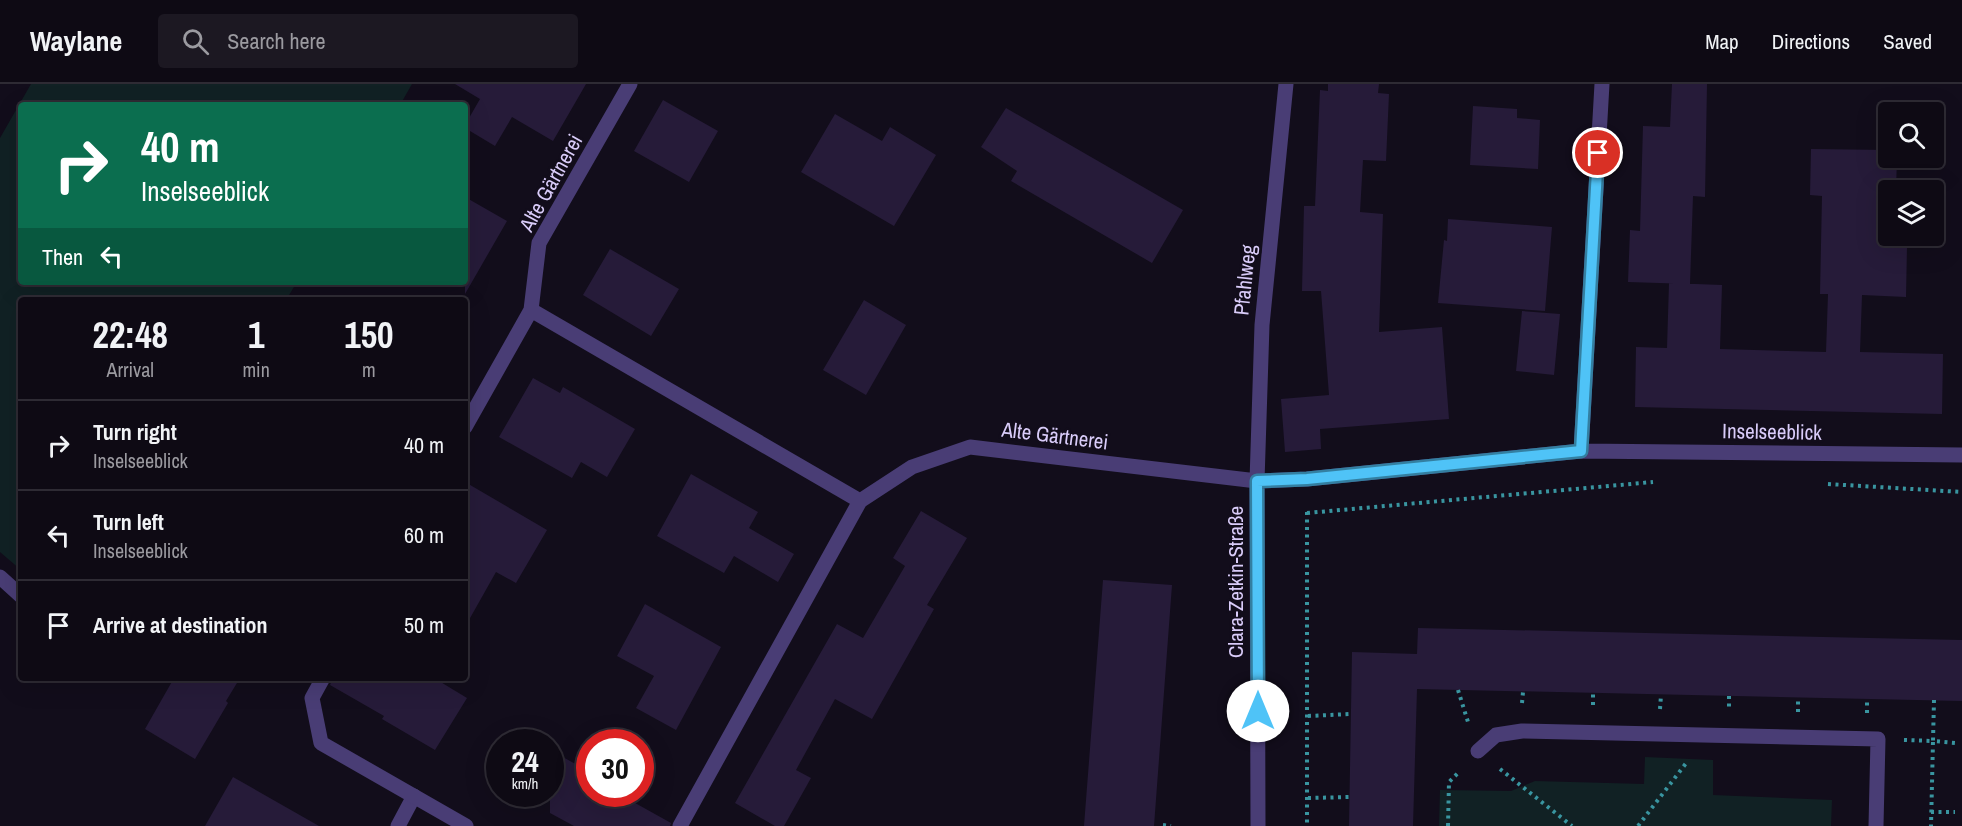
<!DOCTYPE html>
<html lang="en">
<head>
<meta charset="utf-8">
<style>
	body { margin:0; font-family:"Archivo Narrow",sans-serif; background:#1c1822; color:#f1f3f6; height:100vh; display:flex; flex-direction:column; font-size:22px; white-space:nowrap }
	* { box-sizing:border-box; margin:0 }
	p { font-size:20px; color:#9b9aa0 }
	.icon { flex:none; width:33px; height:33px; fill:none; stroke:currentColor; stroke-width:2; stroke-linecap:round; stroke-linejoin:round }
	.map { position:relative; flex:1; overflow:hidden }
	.drawer { position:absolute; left:18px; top:213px; width:450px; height:384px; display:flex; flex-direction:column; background:#0e0a14; border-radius:6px; box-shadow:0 6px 24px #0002,0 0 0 2px #2e2b34 }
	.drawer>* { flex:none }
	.top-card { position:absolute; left:18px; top:18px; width:450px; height:183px; border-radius:6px; box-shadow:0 6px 24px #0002,0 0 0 2px #2e2b34; background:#0b6e4f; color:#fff; overflow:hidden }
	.controls { position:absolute; left:1878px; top:18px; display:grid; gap:12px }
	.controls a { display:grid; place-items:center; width:66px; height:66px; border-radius:6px; background:#0e0a14; box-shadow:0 6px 24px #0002,0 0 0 2px #2e2b34; font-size:30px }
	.speed { position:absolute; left:486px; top:645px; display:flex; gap:12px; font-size:30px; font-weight:700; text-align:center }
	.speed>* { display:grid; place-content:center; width:78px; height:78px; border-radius:50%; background:#0e0a14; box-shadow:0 6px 24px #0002,0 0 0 2px #2e2b34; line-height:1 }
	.speed small { font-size:15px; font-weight:400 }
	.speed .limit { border:9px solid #d22; background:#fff; color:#111 }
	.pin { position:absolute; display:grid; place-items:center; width:51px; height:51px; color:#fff; margin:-26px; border:3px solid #fff; border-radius:50%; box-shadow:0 2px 6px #0007 }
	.me { position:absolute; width:66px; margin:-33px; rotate:0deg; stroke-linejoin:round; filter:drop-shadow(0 0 4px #0008) }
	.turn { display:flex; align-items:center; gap:21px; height:126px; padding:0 24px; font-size:27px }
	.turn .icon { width:78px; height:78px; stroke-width:2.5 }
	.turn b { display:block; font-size:42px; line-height:51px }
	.then { display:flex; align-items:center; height:57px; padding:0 24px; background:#0003; gap:12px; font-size:22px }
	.eta { display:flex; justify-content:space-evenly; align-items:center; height:102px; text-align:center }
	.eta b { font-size:36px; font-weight:800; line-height:42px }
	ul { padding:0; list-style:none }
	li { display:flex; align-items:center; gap:18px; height:90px; padding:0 24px; border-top:2px solid #2e2b34 }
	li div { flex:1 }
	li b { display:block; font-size:22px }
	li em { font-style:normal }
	header { display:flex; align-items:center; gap:36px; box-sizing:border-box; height:84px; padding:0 30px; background:#0e0a14; border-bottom:2px solid #2e2b34 }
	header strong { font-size:28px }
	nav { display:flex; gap:33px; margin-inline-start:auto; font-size:21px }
	.search { width:420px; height:54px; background:#1c1822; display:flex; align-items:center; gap:15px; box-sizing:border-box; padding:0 21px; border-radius:6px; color:#9b9aa0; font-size:22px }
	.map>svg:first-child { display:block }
	.green { fill:#112124 }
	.building { fill:#261b39 }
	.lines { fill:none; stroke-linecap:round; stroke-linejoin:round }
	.path { stroke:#3995a0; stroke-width:4; stroke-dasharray:3 4.5; stroke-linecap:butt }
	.service { stroke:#493d75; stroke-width:15 }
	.minor { stroke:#493d75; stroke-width:15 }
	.route-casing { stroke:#337fa1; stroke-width:15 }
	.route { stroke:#4fc3f7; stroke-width:10 }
	.labels { text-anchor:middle; stroke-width:5; stroke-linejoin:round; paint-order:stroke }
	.street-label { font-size:21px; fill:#d9ccf9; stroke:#120d1b }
</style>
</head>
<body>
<header>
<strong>Waylane</strong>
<div class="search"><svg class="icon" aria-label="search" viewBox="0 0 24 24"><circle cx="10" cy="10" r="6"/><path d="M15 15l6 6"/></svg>Search here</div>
<nav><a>Map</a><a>Directions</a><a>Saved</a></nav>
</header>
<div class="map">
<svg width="1962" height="742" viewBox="0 0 1962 742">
	<rect width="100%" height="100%" fill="#120d1b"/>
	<path class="green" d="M 31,0 L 412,0 L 400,21 L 21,21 L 21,198 L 297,198 L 286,216 L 21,216 L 21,486 L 0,468 L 0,54 Z
		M 1645,673 L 1713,676 L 1713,711 L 1832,716 L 1831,742 L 1439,742 L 1440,706 L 1511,707 L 1535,697 L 1644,700 Z"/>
	<path class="building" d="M 455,0 L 586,0 L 553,57 L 512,33 L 495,62 L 465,44 L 465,41 L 480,15 Z
		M 1328,0 L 1379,0 L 1378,9 L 1389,10 L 1386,77 L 1363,76 L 1360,128 L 1383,130 L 1379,248 L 1442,243 L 1449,335 L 1320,345 L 1321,365 L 1285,368 L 1281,315 L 1329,311 L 1321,207 L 1302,207 L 1304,122 L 1315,122 L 1320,6 L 1328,7 Z
		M 1672,0 L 1707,0 L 1705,113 L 1693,112 L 1690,200 L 1628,198 L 1630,146 L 1640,147 L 1643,42 L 1670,43 Z
		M 663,16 L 718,47 L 689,98 L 634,67 Z
		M 1473,22 L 1517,25 L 1517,34 L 1540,36 L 1538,85 L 1470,81 Z
		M 1006,24 L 1183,126 L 1152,179 L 1011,97 L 1017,87 L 981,63 Z
		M 835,30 L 882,57 L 890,43 L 936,71 L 894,142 L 801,88 Z
		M 1811,65 L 1888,66 L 1888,74 L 1897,74 L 1896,106 L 1888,106 L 1888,152 L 1895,152 L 1895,162 L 1907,162 L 1906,213 L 1862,211 L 1860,268 L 1943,270 L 1942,330 L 1635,323 L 1636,263 L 1667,264 L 1669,199 L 1722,201 L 1720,265 L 1826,268 L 1828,210 L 1820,210 L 1822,112 L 1810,111 Z
		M 465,113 L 507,137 L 465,210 Z
		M 1448,135 L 1552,143 L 1545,227 L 1438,219 L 1444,156 L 1447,157 Z
		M 610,165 L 679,205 L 651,252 L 583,211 Z
		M 864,216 L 906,241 L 866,311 L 823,286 Z
		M 1522,227 L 1560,230 L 1554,291 L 1516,287 Z
		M 533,294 L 560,309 L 563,303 L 635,345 L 607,393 L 581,378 L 572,394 L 499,353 Z
		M 691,390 L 758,428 L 749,444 L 794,470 L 778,498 L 734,472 L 724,489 L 657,452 Z
		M 465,398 L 547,446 L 516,499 L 496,488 L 465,543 Z
		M 921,427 L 967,454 L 927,521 L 934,525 L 872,635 L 835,615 L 796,686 L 811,694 L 784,742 L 775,742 L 735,719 L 837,540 L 863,554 L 905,482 L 893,474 Z
		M 1103,496 L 1172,501 L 1154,742 L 1084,742 Z
		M 645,520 L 721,563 L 676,646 L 636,624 L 654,592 L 617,572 Z
		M 1418,544 L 1962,556 L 1962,617 L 1417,605 L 1413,742 L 1349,742 L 1352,568 L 1417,570 Z
		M 174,594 L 240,594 L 226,617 L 228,619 L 195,675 L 145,645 Z
		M 333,594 L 434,594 L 467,614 L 435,666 L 382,635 L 384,632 L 330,601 Z
		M 550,666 L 590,688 L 590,710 L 619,710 L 671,739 L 670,742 L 574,742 L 550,729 Z
		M 233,693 L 319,742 L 205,742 Z"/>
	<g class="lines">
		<path class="path" d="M 1828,400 L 1962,408
			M 1307,428 L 1307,742
			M 1307,429 L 1653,398
			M 1458,606 L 1468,638
			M 1729,612 L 1729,626
			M 1934,616 L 1933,657 L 1956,659
			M 1522,619 L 1523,608
			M 1593,621 L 1593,610
			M 1660,625 L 1661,611
			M 1798,628 L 1798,613
			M 1867,629 L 1867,615
			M 1308,632 L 1351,630
			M 1904,656 L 1933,657 L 1931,742
			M 1500,685 L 1572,742
			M 1308,714 L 1349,713
			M 1931,728 L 1955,728
			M 1163,741 L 1171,742
			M 1448,742 L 1449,698 L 1460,687
			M 1638,742 L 1687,678"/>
		<path class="service" d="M 0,493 L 21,512
			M 1478,667 L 1496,651 L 1522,647 L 1878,655 L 1876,742
			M 398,742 L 414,712"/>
		<path class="minor" d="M 531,226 L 539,159 L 630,0
			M 465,343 L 531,226 L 860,417
			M 1581,367 L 1602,0
			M 323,594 L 312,614 L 321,659 L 466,742
			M 680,742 L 860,417 L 912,383 L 970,363 L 1257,397 L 1307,395 L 1581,367 L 1962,371
			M 1258,742 L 1257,397 L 1262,241 L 1286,0"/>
	</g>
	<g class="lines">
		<defs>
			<path id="route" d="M 1258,627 L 1257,397 L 1307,395 L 1581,367 L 1598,69"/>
		</defs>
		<use href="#route" class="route-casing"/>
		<use href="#route" class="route"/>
	</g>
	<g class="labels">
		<g class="street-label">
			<text transform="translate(551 99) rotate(-61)" y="7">Alte Gärtnerei</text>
			<text transform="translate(1245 196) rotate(-84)" y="7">Pfahlweg</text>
			<text transform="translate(1772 348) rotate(1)" y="7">Inselseeblick</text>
			<text transform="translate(1055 352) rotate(7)" y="7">Alte Gärtnerei</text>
			<text transform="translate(1236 498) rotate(-90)" y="7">Clara-Zetkin-Straße</text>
		</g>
	</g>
</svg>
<div class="controls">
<a><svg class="icon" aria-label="search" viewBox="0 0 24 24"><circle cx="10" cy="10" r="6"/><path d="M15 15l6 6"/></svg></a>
<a><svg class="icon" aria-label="layers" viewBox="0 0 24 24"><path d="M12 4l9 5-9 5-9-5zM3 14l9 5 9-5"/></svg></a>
</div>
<div class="speed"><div>24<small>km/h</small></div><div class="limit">30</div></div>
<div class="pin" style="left:1598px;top:69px;background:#d93025"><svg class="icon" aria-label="arrive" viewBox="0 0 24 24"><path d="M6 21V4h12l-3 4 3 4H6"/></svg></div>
<svg class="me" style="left:1258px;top:627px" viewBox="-20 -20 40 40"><circle r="19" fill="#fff"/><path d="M0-13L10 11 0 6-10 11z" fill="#4fc3f7"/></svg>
<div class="top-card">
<div class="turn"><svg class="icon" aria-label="right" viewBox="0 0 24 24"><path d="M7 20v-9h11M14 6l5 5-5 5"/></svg><div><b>40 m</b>Inselseeblick</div></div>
<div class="then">Then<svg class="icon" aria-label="left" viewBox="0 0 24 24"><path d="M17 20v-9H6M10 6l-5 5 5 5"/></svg></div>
</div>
<section class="drawer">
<div class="eta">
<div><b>22:48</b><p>Arrival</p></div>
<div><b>1</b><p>min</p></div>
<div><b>150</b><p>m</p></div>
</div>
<ul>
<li><svg class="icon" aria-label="right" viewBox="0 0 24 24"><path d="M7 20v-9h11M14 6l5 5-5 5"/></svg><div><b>Turn right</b><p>Inselseeblick</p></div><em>40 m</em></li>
<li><svg class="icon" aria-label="left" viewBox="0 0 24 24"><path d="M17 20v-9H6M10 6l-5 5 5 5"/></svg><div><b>Turn left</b><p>Inselseeblick</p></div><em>60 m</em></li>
<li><svg class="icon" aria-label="arrive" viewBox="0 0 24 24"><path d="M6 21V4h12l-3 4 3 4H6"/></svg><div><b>Arrive at destination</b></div><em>50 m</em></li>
</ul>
</section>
</div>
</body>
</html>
